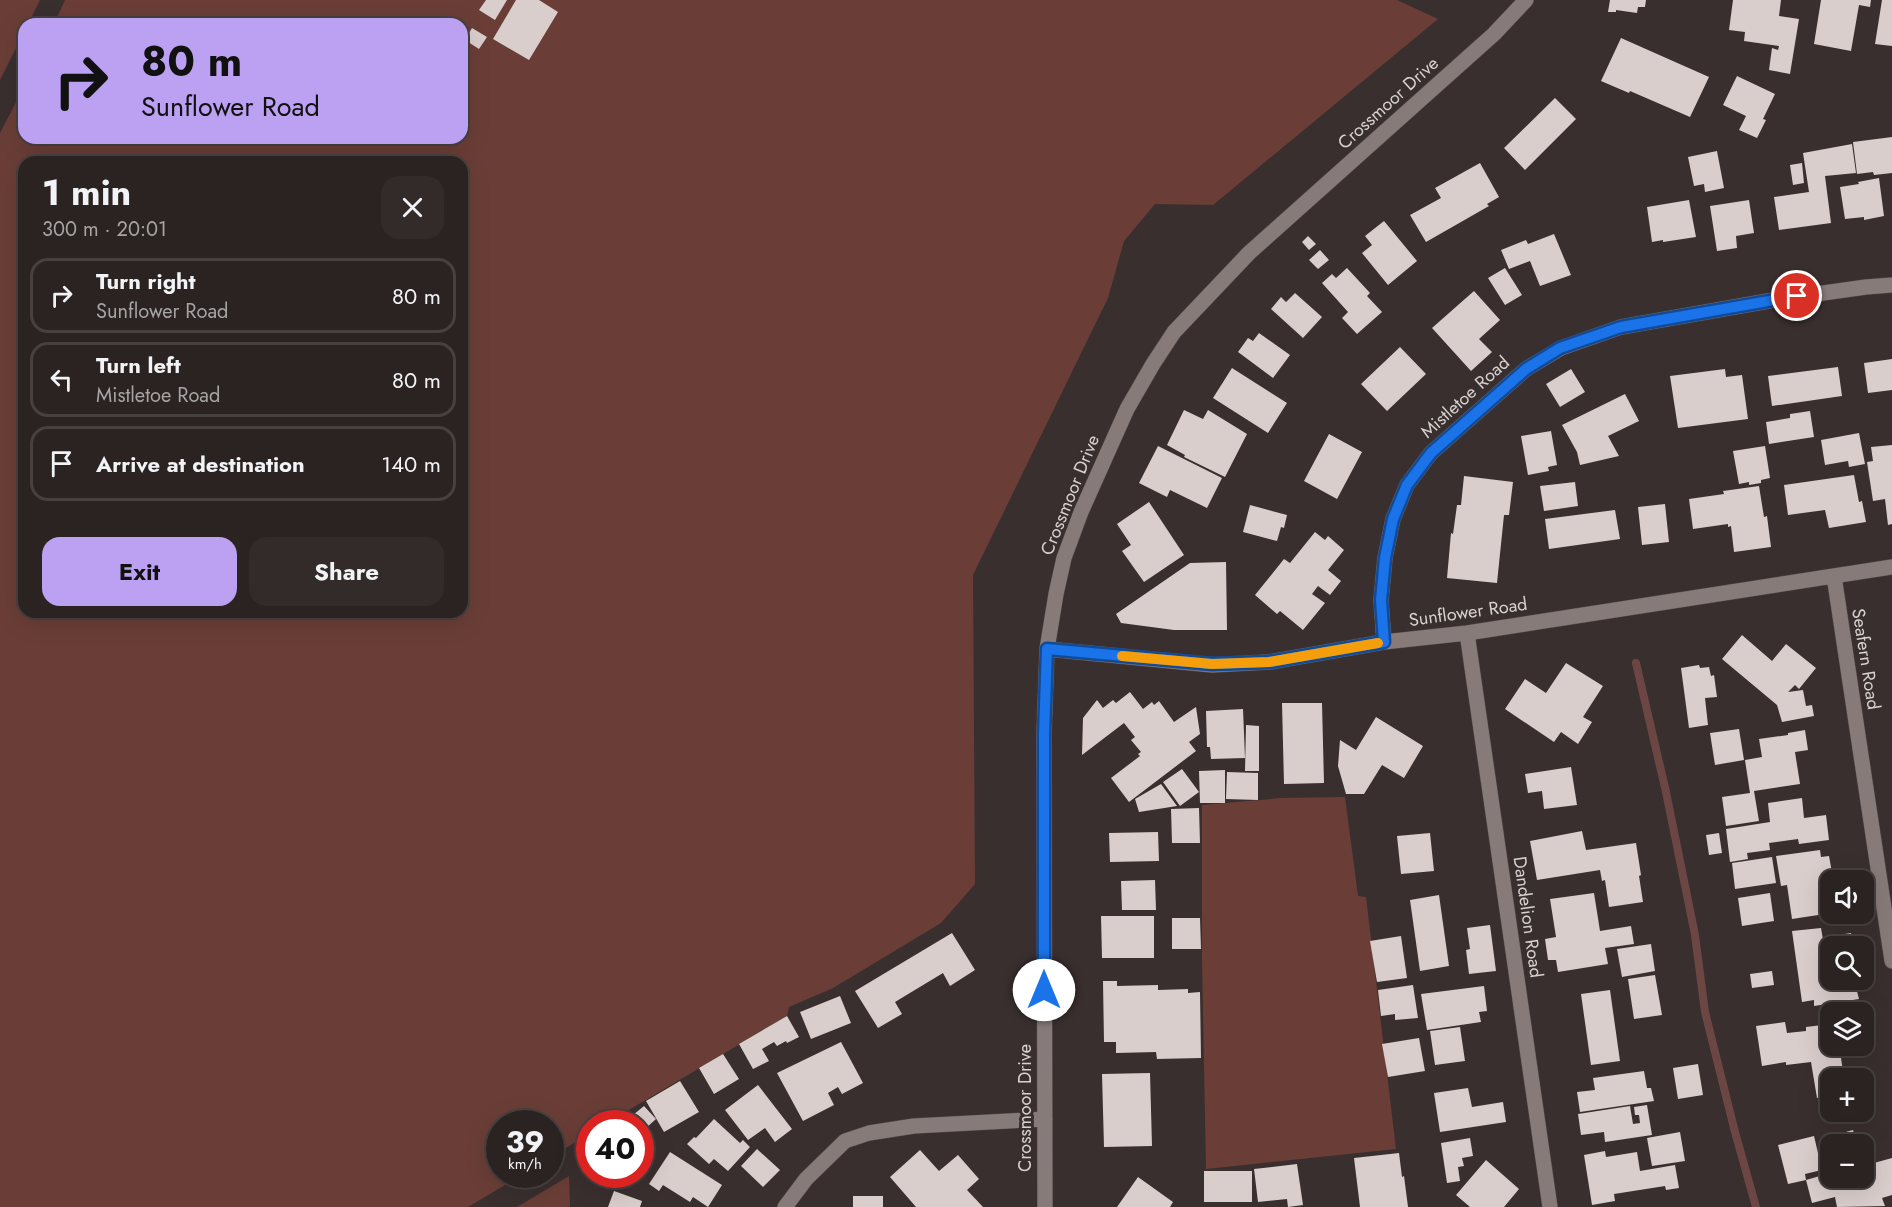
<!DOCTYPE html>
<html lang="en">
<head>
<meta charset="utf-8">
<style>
	body { margin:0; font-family:Jost,sans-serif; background:#332b2a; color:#f1f3f6; height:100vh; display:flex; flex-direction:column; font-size:22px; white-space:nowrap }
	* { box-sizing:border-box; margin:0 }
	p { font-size:20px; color:#a6a4a5 }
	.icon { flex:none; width:33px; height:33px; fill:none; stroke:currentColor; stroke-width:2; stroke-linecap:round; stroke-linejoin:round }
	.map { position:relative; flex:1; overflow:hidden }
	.drawer { position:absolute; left:18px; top:156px; width:450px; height:462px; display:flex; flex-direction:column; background:#2b2322; border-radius:18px; box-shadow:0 6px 24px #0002,0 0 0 2px #474040 }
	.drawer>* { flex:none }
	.guide { position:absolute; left:18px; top:18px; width:450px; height:126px; border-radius:18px; box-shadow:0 6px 24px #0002,0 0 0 2px #474040; background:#bca0f2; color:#111; overflow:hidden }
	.fabs { position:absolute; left:1820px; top:870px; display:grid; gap:12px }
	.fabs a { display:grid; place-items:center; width:54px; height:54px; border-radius:12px; background:#2b2322; box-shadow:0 6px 24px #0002,0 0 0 2px #474040; font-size:30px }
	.speed { position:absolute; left:486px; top:1110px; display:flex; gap:12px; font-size:30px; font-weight:700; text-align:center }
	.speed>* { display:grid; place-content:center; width:78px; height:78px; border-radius:50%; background:#2b2322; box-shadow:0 6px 24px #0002,0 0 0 2px #474040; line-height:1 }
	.speed small { font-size:15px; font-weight:400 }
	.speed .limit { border:9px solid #d22; background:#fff; color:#111 }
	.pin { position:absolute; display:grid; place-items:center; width:51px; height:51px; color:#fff; margin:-26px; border:3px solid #fff; border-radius:50%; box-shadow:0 2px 6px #0007 }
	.me { position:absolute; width:66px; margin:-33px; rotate:0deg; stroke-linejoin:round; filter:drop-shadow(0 0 4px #0008) }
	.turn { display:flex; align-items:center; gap:21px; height:126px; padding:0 24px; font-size:27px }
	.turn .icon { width:78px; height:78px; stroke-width:2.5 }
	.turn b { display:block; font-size:42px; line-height:51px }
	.round { display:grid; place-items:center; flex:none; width:63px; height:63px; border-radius:18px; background:#332b2a }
	.head { display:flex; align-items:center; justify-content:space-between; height:102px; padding:0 24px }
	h1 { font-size:36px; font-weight:700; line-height:45px }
	.cta { display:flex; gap:12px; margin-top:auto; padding:12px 24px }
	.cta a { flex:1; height:69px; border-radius:18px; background:#bca0f2; color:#111; font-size:24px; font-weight:700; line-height:69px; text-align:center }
	.cta a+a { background:#332b2a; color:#f1f3f6 }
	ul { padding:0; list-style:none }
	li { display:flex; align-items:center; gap:18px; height:75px; margin:0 12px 9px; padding:0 12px; border:3px solid #474040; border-radius:18px }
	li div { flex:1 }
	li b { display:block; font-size:22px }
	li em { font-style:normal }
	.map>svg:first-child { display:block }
	.green { fill:#6a3e37; fill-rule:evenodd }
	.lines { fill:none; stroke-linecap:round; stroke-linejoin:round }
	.stream { stroke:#6b4643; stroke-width:8 }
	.building { fill:#dacecc }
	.minor-casing { stroke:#534b4a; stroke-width:16 }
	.minor { stroke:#867b79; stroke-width:15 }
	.route-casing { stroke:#114b97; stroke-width:15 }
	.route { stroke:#1a73e8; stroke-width:10 }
	.slow { stroke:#f59e0b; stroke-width:10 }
	.labels { text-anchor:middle; stroke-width:6; stroke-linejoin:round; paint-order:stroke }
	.street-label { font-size:18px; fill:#d7d1d0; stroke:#392f2e }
</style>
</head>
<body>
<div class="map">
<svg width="1892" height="1207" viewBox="0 0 1892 1207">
	<rect width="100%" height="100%" fill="#392f2e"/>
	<path class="green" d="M 0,0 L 40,0 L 28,24 L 24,24 L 24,32 L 0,80 Z
		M 65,0 L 1397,0 L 1438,19 L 1213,205 L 1155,204 L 1124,241 L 1108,298 L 973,575 L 975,884 L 941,923 L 833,988 L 789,1007 L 787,1016 L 607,1123 L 590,1124 L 589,1134 L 551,1157 L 550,1124 L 500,1124 L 500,1174 L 522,1175 L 468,1207 L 0,1207 L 0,133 L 24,87 L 24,138 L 462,138 L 462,24 L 54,24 ZM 24,162 L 462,162 L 462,612 L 24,612 Z
		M 1345,797 L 1358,896 L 1366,897 L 1396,1149 L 1206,1169 L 1202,960 L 1202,805 L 1282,798 Z
		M 569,1176 L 570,1207 L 517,1207 Z"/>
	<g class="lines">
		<path class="stream" d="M 1636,663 L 1666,792 L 1695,935 L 1705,1012 L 1735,1132 L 1756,1207"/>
	</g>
	<path class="building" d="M 486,0 L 507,0 L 495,20 L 479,10 Z
		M 516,0 L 539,0 L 558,12 L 529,60 L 493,39 Z
		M 1610,0 L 1646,0 L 1645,7 L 1638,7 L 1637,13 L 1616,10 L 1616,12 L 1608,12 Z
		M 1733,0 L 1781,0 L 1779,16 L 1799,19 L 1790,74 L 1769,70 L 1772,48 L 1778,50 L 1779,46 L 1744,41 L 1745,32 L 1729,30 Z
		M 1821,0 L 1871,0 L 1870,7 L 1859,5 L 1851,51 L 1814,44 Z
		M 1882,0 L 1892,0 L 1892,46 L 1875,44 Z
		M 472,28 L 487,37 L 479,49 L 465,40 Z
		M 1621,38 L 1709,77 L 1690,117 L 1630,91 L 1629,93 L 1601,81 Z
		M 1737,76 L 1775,94 L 1763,119 L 1766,120 L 1757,138 L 1739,130 L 1746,116 L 1723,105 Z
		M 1555,98 L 1576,119 L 1525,170 L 1504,148 Z
		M 1892,137 L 1892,173 L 1874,175 L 1873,172 L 1857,174 L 1853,142 Z
		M 1852,144 L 1856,173 L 1825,176 L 1831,223 L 1779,230 L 1774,197 L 1809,192 L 1803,153 Z
		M 1717,151 L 1724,188 L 1705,192 L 1704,184 L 1694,186 L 1688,157 Z
		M 1480,163 L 1499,197 L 1487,204 L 1489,206 L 1426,242 L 1410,215 L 1441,198 L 1435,188 Z
		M 1802,163 L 1804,183 L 1793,185 L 1790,165 Z
		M 1879,178 L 1884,216 L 1864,220 L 1864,217 L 1845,219 L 1840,187 L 1859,184 L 1858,182 Z
		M 1689,200 L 1696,237 L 1663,242 L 1663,240 L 1652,242 L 1647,207 Z
		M 1749,200 L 1754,233 L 1736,236 L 1737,248 L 1717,251 L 1710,206 Z
		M 1384,221 L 1417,261 L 1388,285 L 1362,253 L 1372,245 L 1365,236 Z
		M 1554,234 L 1571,275 L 1540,286 L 1530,261 L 1509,269 L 1501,250 L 1526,240 L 1528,244 Z
		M 1308,236 L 1316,244 L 1309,250 L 1302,242 Z
		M 1320,250 L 1329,260 L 1318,269 L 1309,260 Z
		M 1347,268 L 1370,293 L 1367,296 L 1382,312 L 1357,334 L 1342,318 L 1348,312 L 1322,283 L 1332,274 L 1336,278 Z
		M 1505,268 L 1522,295 L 1505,305 L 1488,278 Z
		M 1474,291 L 1500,320 L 1479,339 L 1492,352 L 1471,371 L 1432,328 Z
		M 1295,293 L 1322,317 L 1303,338 L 1271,309 L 1281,297 L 1286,302 Z
		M 1259,333 L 1290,355 L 1273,378 L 1238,352 L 1248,338 L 1253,341 Z
		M 1400,347 L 1426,374 L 1387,411 L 1361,384 Z
		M 1892,359 L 1892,390 L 1868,393 L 1864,363 Z
		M 1838,367 L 1842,396 L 1772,406 L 1768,376 Z
		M 1232,368 L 1287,403 L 1268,433 L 1213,398 Z
		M 1571,369 L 1585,392 L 1560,407 L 1546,384 Z
		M 1725,369 L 1726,377 L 1742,375 L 1748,419 L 1678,428 L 1670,376 Z
		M 1625,394 L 1639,421 L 1608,436 L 1619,456 L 1580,465 L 1577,452 L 1562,425 Z
		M 1184,410 L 1203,419 L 1208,410 L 1247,434 L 1225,477 L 1184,457 L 1185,455 L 1167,445 Z
		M 1810,411 L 1814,437 L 1769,444 L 1766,422 L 1790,418 L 1790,414 Z
		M 1551,431 L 1557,465 L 1548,467 L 1549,471 L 1528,475 L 1521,436 Z
		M 1859,433 L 1865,464 L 1849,467 L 1848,461 L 1825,465 L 1821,440 Z
		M 1329,434 L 1362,452 L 1337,499 L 1304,481 Z
		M 1892,445 L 1892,524 L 1888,525 L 1885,499 L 1873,501 L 1867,462 L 1873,461 L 1871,447 Z
		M 1158,446 L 1222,478 L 1207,508 L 1170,490 L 1167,497 L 1139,483 Z
		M 1765,446 L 1770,478 L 1761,480 L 1761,483 L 1749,485 L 1749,482 L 1739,484 L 1733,451 Z
		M 1854,475 L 1859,502 L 1862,501 L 1866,522 L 1829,528 L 1825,510 L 1788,515 L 1784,485 Z
		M 1464,476 L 1513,482 L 1509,515 L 1504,515 L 1497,583 L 1447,578 L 1451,533 L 1453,534 L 1457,505 L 1461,505 Z
		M 1575,482 L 1578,506 L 1544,511 L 1540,486 Z
		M 1759,486 L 1764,517 L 1767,516 L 1771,547 L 1734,552 L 1731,526 L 1728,527 L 1728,524 L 1693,529 L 1689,499 L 1724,494 L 1723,491 Z
		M 1149,502 L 1184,555 L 1144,582 L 1122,551 L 1131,545 L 1117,524 Z
		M 1665,504 L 1669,542 L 1642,545 L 1638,507 Z
		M 1250,505 L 1287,515 L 1284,528 L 1281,527 L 1277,541 L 1243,532 Z
		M 1615,510 L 1620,539 L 1549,549 L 1545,519 Z
		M 1315,532 L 1325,540 L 1328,536 L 1344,550 L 1328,570 L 1341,581 L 1330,595 L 1318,586 L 1312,594 L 1325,603 L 1303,630 L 1280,611 L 1277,614 L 1255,595 L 1284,559 L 1290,563 Z
		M 1226,562 L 1227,630 L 1174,630 L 1121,623 L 1116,614 L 1190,563 Z
		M 1742,635 L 1772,661 L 1786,644 L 1816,668 L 1799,689 L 1795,685 L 1788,692 L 1803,690 L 1806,706 L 1812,705 L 1814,716 L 1782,722 L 1777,705 L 1722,659 Z
		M 1566,663 L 1603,686 L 1583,717 L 1592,722 L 1578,744 L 1561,732 L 1554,742 L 1505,709 L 1525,679 L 1546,693 Z
		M 1699,665 L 1700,668 L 1709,667 L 1711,676 L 1714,675 L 1717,697 L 1705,698 L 1708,725 L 1689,728 L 1681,668 Z
		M 1130,692 L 1143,709 L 1152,702 L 1154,705 L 1159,701 L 1174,722 L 1196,707 L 1200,734 L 1189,742 L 1196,751 L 1129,802 L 1111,778 L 1140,756 L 1138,754 L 1141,752 L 1131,740 L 1135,737 L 1124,723 L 1082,755 L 1083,718 L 1097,700 L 1103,708 L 1113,700 L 1116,703 Z
		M 1282,703 L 1322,703 L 1324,783 L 1284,784 Z
		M 1243,709 L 1245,758 L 1211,759 L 1210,747 L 1207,747 L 1206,711 Z
		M 1376,717 L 1423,746 L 1404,778 L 1382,765 L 1364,794 L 1346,794 L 1338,766 L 1340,740 L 1356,750 Z
		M 1246,725 L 1259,726 L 1259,771 L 1245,771 Z
		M 1739,729 L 1744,760 L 1715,765 L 1710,733 Z
		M 1805,730 L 1808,750 L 1795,752 L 1800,784 L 1754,791 L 1759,821 L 1726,826 L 1722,797 L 1750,793 L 1745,760 L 1762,757 L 1759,739 L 1788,735 L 1788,733 Z
		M 1571,767 L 1577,805 L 1544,809 L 1542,791 L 1528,793 L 1525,774 Z
		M 1182,769 L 1199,792 L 1180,806 L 1163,782 Z
		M 1225,770 L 1225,803 L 1200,803 L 1199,771 Z
		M 1227,772 L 1258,773 L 1258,800 L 1226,799 Z
		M 1161,784 L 1177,806 L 1139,812 L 1135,799 Z
		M 1802,798 L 1804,818 L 1826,815 L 1829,840 L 1799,844 L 1798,839 L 1769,843 L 1770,850 L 1747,853 L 1748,859 L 1730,862 L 1726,829 L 1770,822 L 1768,803 Z
		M 1199,808 L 1200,843 L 1172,843 L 1171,809 Z
		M 1582,831 L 1586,850 L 1636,843 L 1641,875 L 1639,876 L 1643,902 L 1609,907 L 1605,880 L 1602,881 L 1600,870 L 1537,880 L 1530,841 Z
		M 1158,832 L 1159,861 L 1110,862 L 1109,833 Z
		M 1430,833 L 1434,871 L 1401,874 L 1397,836 Z
		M 1719,833 L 1722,853 L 1709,855 L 1706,835 Z
		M 1820,850 L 1821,857 L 1829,856 L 1833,878 L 1825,879 L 1829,899 L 1823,900 L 1825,914 L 1792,919 L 1787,885 L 1781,886 L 1776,856 Z
		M 1772,857 L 1776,883 L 1735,889 L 1732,863 Z
		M 1155,880 L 1156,910 L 1122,910 L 1121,881 Z
		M 1594,893 L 1600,931 L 1631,926 L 1634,944 L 1605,948 L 1608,964 L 1558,972 L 1556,960 L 1548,960 L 1545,939 L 1556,937 L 1550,899 Z
		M 1770,893 L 1774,921 L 1742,926 L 1738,898 Z
		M 1439,895 L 1449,966 L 1420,971 L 1410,900 Z
		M 1101,916 L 1154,916 L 1154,958 L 1102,958 Z
		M 1172,918 L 1200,918 L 1201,949 L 1172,949 Z
		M 1490,925 L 1496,971 L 1469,974 L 1466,950 L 1470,949 L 1467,928 Z
		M 1821,928 L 1827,962 L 1830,961 L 1830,980 L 1854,980 L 1859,999 L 1814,1006 L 1814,1000 L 1802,1002 L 1792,931 Z
		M 952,933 L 975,970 L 950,986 L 943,973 L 895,1002 L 902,1014 L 878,1028 L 855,991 Z
		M 1851,933 L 1853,946 L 1830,946 L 1829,959 L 1825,937 Z
		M 1401,936 L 1407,978 L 1377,982 L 1370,941 Z
		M 1651,944 L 1655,971 L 1622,977 L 1617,949 Z
		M 1772,971 L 1774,985 L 1752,988 L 1750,974 Z
		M 1655,975 L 1662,1015 L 1634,1019 L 1628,979 Z
		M 1103,981 L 1117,981 L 1117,986 L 1158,985 L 1158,990 L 1188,989 L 1188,993 L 1200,992 L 1201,1058 L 1157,1059 L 1156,1052 L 1116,1053 L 1116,1042 L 1104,1042 Z
		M 1413,985 L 1418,1018 L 1395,1020 L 1395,1014 L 1381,1016 L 1378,990 Z
		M 1484,986 L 1487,1011 L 1479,1012 L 1481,1022 L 1427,1030 L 1421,994 Z
		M 1610,990 L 1620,1061 L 1591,1065 L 1581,994 Z
		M 840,996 L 851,1023 L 811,1039 L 800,1012 Z
		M 787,1016 L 799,1037 L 787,1043 L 786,1041 L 777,1046 L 774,1042 L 762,1049 L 769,1061 L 753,1069 L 739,1044 Z
		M 1863,1021 L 1864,1021 L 1869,1054 L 1841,1058 L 1844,1078 L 1830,1078 L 1830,1096 L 1817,1098 L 1811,1062 L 1786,1065 L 1786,1062 L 1762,1066 L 1756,1026 L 1785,1022 L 1787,1033 L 1806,1031 L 1806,1027 L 1830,1024 L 1830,1046 L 1863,1046 Z
		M 1460,1027 L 1465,1061 L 1435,1065 L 1430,1031 Z
		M 1419,1038 L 1425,1071 L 1388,1077 L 1382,1044 Z
		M 841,1042 L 863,1083 L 842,1094 L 838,1087 L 828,1093 L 834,1105 L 803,1121 L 777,1073 Z
		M 723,1054 L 739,1079 L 714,1094 L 699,1068 Z
		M 1698,1064 L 1703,1095 L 1678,1099 L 1673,1068 Z
		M 1644,1071 L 1647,1088 L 1651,1088 L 1654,1101 L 1580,1112 L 1577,1092 L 1595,1090 L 1593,1078 Z
		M 1150,1073 L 1152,1146 L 1104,1147 L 1102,1074 Z
		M 680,1081 L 699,1112 L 664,1132 L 646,1101 Z
		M 758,1085 L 792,1129 L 775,1142 L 765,1128 L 748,1140 L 725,1110 Z
		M 1468,1088 L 1472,1107 L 1503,1102 L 1506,1122 L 1440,1132 L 1434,1093 Z
		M 1647,1105 L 1652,1135 L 1605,1142 L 1604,1132 L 1581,1135 L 1578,1114 L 1630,1106 L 1633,1124 L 1640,1123 L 1639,1115 L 1635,1115 L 1634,1107 Z
		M 644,1106 L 656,1119 L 645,1129 L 633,1115 Z
		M 714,1119 L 740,1143 L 743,1140 L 750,1147 L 728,1171 L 714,1159 L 709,1164 L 687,1144 L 694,1137 L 696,1138 Z
		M 1853,1130 L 1857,1144 L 1830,1144 L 1829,1160 L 1824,1138 Z
		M 640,1132 L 647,1133 L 641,1157 L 640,1157 Z
		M 1680,1132 L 1685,1161 L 1652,1166 L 1647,1138 Z
		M 1814,1136 L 1822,1170 L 1805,1174 L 1806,1180 L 1788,1184 L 1778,1145 Z
		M 1470,1138 L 1473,1156 L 1462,1158 L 1464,1166 L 1458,1167 L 1460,1181 L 1447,1183 L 1441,1143 Z
		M 757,1149 L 780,1170 L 763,1187 L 741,1166 Z
		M 920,1150 L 939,1171 L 958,1155 L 979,1179 L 967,1190 L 983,1207 L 916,1207 L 890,1177 Z
		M 1605,1151 L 1606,1157 L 1637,1152 L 1640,1171 L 1675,1165 L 1679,1188 L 1666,1190 L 1665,1186 L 1614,1194 L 1615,1201 L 1592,1205 L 1584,1155 Z
		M 670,1152 L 722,1185 L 708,1207 L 693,1197 L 690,1202 L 663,1185 L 659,1191 L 649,1184 Z
		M 1399,1153 L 1402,1177 L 1404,1176 L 1408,1207 L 1360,1207 L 1354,1158 Z
		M 1892,1158 L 1892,1195 L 1882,1198 L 1885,1206 L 1837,1207 L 1835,1197 L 1812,1203 L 1806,1180 L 1830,1173 L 1830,1178 L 1863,1178 L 1863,1166 Z
		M 1486,1160 L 1519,1189 L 1504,1207 L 1470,1207 L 1456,1195 Z
		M 1297,1164 L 1303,1205 L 1288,1207 L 1287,1199 L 1258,1202 L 1254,1169 Z
		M 1204,1171 L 1252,1171 L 1252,1202 L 1204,1202 Z
		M 609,1174 L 637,1174 L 635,1184 L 608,1177 Z
		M 1138,1177 L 1173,1202 L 1170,1207 L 1117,1207 Z
		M 614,1191 L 642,1201 L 640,1207 L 608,1207 Z
		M 853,1196 L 883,1196 L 883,1207 L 853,1207 Z"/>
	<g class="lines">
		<defs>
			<path id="minor" d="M 1834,576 L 1892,961
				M 1467,633 L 1550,1207
				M 1384,642 L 1381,600 L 1385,558 L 1393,519 L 1407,485 L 1431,453 L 1526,369 L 1561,348 L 1621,327 L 1774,300 L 1866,287 L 1892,285
				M 1047,649 L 1212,665 L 1269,662 L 1384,642 L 1467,633 L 1892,567
				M 785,1207 L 806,1179 L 845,1141 L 869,1133 L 914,1126 L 1045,1119
				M 1045,1207 L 1044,735 L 1047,649 L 1056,594 L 1064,558 L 1081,512 L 1127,409 L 1153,364 L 1174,332 L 1249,253 L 1494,34 L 1526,0"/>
		</defs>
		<use href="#minor" class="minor-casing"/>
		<use href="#minor" class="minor"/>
	</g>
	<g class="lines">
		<defs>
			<path id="route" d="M 1044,990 L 1044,735 L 1047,649 L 1212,664 L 1269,662 L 1384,642 L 1381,600 L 1385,558 L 1393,519 L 1407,485 L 1431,453 L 1526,369 L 1560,348 L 1621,327 L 1797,296"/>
		</defs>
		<use href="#route" class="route-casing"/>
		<use href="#route" class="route"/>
		<path class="slow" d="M 1122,656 L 1212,664 L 1269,662 L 1378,643"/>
	</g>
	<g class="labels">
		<g class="street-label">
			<text transform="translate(1388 103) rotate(-42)" y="6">Crossmoor Drive</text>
			<text transform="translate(1465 397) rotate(-42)" y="6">Mistletoe Road</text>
			<text transform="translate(1070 495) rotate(-68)" y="6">Crossmoor Drive</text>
			<text transform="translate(1468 612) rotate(-8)" y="6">Sunflower Road</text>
			<text transform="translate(1866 659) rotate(81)" y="6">Seafern Road</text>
			<text transform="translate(1528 917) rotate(82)" y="6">Dandelion Road</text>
			<text transform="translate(1025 1108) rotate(-90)" y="6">Crossmoor Drive</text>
		</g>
	</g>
</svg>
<div class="fabs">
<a><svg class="icon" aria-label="sound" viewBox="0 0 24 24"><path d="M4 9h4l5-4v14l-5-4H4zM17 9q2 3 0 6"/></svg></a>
<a><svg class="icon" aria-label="search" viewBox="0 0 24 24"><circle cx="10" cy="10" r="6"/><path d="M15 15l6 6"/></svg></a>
<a><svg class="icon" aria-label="layers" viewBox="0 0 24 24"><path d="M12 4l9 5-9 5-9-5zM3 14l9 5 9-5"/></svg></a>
<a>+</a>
<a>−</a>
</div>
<div class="speed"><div>39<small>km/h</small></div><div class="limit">40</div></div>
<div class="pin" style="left:1797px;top:296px;background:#d93025"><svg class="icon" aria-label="arrive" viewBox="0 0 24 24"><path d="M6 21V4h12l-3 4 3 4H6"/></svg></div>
<svg class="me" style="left:1044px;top:990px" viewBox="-20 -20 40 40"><circle r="19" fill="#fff"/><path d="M0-13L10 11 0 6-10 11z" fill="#1a73e8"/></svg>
<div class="guide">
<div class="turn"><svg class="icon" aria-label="right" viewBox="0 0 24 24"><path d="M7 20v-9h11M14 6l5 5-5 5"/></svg><div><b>80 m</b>Sunflower Road</div></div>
</div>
<section class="drawer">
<div class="head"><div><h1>1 min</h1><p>300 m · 20:01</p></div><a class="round"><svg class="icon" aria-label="close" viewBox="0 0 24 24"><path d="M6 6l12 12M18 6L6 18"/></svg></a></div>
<ul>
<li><svg class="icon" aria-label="right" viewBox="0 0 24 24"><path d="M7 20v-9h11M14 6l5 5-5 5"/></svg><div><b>Turn right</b><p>Sunflower Road</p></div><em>80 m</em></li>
<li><svg class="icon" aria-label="left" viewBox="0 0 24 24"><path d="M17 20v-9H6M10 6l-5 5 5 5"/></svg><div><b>Turn left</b><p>Mistletoe Road</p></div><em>80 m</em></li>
<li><svg class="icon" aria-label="arrive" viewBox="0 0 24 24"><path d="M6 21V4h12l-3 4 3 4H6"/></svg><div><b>Arrive at destination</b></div><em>140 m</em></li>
</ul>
<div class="cta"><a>Exit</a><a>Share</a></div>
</section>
</div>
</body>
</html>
